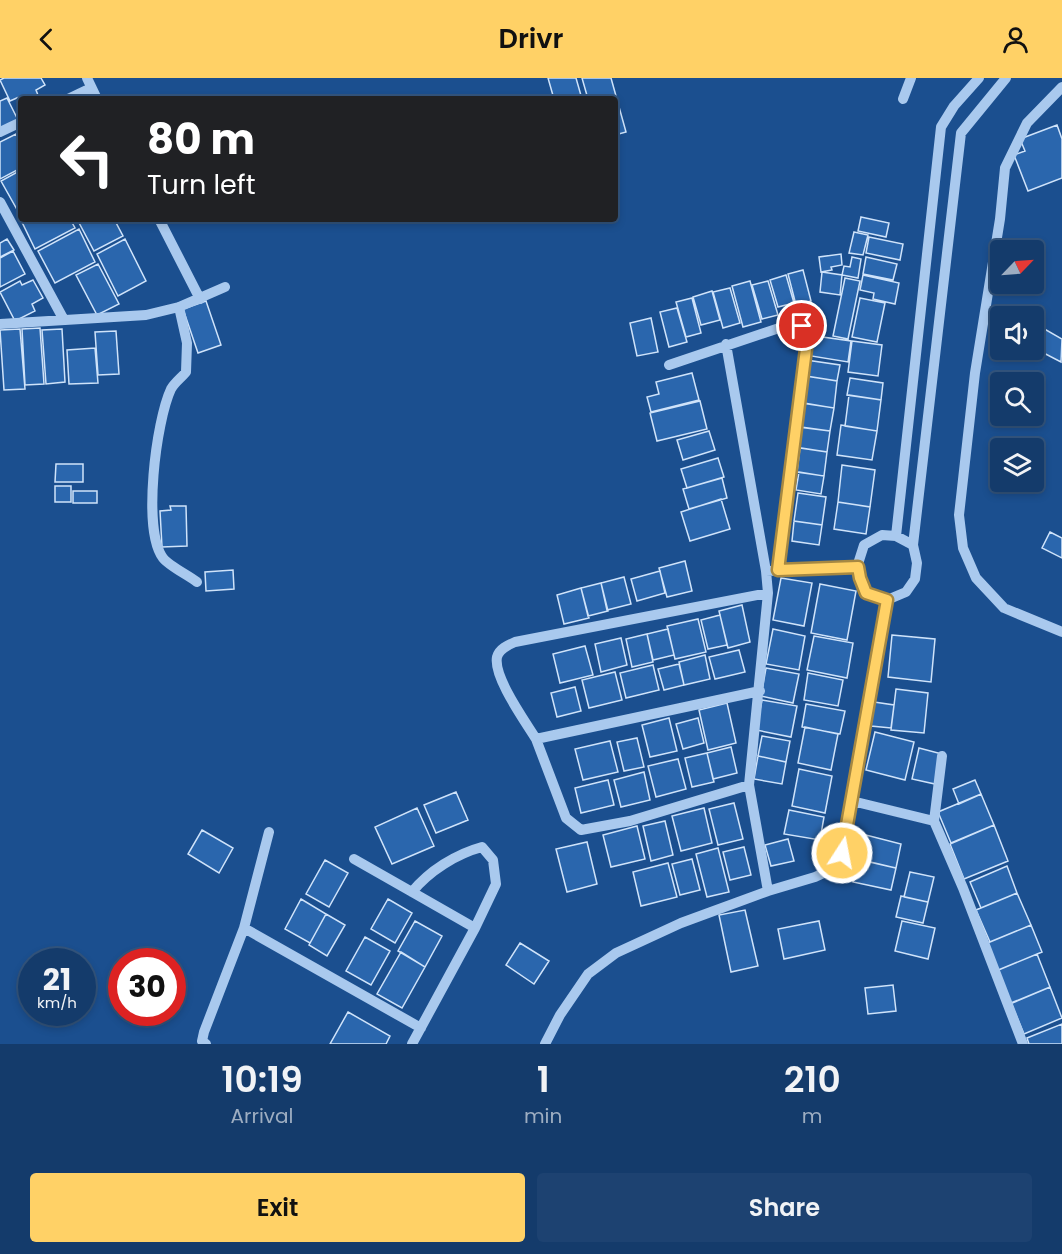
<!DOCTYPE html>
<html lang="en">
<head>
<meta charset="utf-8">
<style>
	body { margin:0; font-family:Poppins,sans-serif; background:#1d4271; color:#f1f3f6; height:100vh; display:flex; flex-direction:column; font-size:22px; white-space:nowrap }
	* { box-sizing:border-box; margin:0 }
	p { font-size:20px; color:#9dadc1 }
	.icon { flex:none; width:33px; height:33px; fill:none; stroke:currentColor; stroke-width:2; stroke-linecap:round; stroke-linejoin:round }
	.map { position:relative; height:966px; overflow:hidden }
	.drawer { display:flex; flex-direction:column; background:#143b6b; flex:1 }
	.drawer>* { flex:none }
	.guide { position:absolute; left:18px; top:18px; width:600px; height:126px; border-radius:6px; box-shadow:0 3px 9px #0003,0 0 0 2px #33557e; background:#202124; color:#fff; overflow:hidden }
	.needle { width:39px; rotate:65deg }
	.controls { position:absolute; left:990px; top:162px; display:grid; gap:12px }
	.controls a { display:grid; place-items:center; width:54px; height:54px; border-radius:6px; background:#143b6b; box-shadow:0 3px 9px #0003,0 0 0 2px #33557e; font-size:30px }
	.speed { position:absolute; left:18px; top:870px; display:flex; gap:12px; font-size:30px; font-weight:700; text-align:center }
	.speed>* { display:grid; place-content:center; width:78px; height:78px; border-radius:50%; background:#143b6b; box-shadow:0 3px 9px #0003,0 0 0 2px #33557e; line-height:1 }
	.speed small { font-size:15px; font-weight:400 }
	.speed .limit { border:9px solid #d22; background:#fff; color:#111 }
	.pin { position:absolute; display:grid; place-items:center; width:51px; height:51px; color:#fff; margin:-26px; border:3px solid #fff; border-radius:50%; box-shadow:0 2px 6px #0007 }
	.me { position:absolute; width:66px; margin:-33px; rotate:11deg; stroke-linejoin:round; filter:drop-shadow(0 0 4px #0008) }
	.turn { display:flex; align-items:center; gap:21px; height:126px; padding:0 30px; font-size:27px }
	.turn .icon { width:78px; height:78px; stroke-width:2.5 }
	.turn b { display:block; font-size:42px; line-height:51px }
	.eta { display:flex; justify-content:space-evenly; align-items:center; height:102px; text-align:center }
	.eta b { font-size:36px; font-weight:600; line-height:42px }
	.primary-button { display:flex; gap:12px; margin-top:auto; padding:12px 30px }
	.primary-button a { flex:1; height:69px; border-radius:6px; background:#ffd166; color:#111; font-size:24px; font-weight:600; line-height:69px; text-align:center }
	.primary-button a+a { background:#1d4271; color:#f1f3f6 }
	header { display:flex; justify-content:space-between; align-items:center; height:78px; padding:0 30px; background:#ffd166; color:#111; font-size:27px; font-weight:600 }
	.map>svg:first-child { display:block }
	.building { fill:#2a66ad; stroke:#cfe3fa; stroke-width:1.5 }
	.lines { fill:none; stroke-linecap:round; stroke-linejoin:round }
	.minor { stroke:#a9c9ee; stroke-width:10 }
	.route-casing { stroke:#a68842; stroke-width:15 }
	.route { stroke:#ffd166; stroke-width:10 }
</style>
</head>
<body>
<header><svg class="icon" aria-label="back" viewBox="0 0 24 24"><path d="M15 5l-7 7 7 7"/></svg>Drivr<svg class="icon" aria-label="person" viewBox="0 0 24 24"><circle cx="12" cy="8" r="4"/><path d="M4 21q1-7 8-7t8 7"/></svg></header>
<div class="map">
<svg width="1062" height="966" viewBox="0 0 1062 966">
	<rect width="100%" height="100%" fill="#1b4f8f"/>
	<path class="building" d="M 4,0 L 41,0 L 45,7 L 36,12 L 38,17 L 29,21 L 21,21 L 21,24 L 19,19 L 10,23 L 0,2 Z
		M 548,0 L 576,0 L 582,21 L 554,21 Z
		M 582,0 L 611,0 L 626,54 L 615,57 L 615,21 L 588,21 Z
		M 7,20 L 18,42 L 0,52 L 0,23 Z
		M 1057,47 L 1062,61 L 1062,100 L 1028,113 L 1014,77 L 1025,73 L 1020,61 Z
		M 16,56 L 21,66 L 21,90 L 0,101 L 0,64 Z
		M 21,92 L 21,134 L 19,135 L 1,103 Z
		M 21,137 L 21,141 L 70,141 L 75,150 L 35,171 L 19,138 Z
		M 861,139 L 889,145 L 886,159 L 858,153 Z
		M 77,141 L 114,141 L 123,158 L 94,173 Z
		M 79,151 L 95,184 L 55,205 L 38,173 Z
		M 854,154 L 868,157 L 863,177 L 849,175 Z
		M 869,159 L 903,166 L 900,182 L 866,175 Z
		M 7,161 L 14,172 L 0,179 L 0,165 Z
		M 125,161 L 146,203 L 118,218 L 97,176 Z
		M 13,173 L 25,196 L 0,209 L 0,180 Z
		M 841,176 L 842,187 L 831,189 L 832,192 L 821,194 L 819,179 Z
		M 852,179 L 861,181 L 858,200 L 842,197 L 844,188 L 850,189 Z
		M 866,179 L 897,186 L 893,202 L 863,196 Z
		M 98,186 L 119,226 L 97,237 L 76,197 Z
		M 803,192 L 811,223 L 796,227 L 788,196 Z
		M 822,194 L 842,197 L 840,217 L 820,214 Z
		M 786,197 L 794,225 L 778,229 L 770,202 Z
		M 863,197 L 899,205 L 895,226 L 873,221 L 874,215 L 860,212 Z
		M 845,200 L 860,203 L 848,261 L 833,258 Z
		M 33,202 L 43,220 L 32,226 L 35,233 L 15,243 L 0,214 L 20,203 L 22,207 Z
		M 750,203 L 761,244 L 743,249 L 732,208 Z
		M 768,203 L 778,237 L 762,241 L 752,207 Z
		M 730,210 L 740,245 L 723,250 L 713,214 Z
		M 712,213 L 720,242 L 701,247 L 693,219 Z
		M 692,220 L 701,255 L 686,259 L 676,224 Z
		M 860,220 L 885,225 L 877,264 L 852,259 Z
		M 206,223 L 221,267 L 198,275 L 183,231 Z
		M 677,230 L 687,264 L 669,269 L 660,234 Z
		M 651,240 L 658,274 L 637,278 L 630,245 Z
		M 1034,245 L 1062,261 L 1061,284 L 1034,270 Z
		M 40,250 L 44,306 L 25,307 L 22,251 Z
		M 20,251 L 25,311 L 4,312 L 0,252 Z
		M 62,251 L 65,304 L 46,306 L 42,252 Z
		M 116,253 L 119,296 L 98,297 L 95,254 Z
		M 808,257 L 851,263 L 848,284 L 805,277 Z
		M 852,263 L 882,267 L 878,298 L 848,294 Z
		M 95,270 L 98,305 L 69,306 L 67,272 Z
		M 806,282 L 840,287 L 837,303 L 806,298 Z
		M 692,295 L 699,322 L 651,334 L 647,319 L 659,316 L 656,304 Z
		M 806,298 L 837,303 L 834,330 L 802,325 Z
		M 850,300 L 883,305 L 881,322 L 847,317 Z
		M 849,317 L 881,322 L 877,353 L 845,348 Z
		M 700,323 L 707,351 L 657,363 L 650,335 Z
		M 804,325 L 834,330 L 830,353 L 801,349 Z
		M 841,347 L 877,353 L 872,382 L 837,377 Z
		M 798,349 L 830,353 L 827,374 L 795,369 Z
		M 709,353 L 715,372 L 683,382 L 677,362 Z
		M 800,370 L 827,374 L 824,398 L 797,394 Z
		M 718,380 L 724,399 L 687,410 L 681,391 Z
		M 56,386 L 83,386 L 83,404 L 55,404 Z
		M 842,387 L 875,392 L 870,429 L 838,424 Z
		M 799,394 L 824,398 L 821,416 L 796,412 Z
		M 722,400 L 727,420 L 689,431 L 683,411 Z
		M 55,408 L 71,408 L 71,424 L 55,424 Z
		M 73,413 L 97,413 L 97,425 L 73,425 Z
		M 798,415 L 826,419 L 822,447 L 794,443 Z
		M 721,421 L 730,451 L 690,463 L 681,434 Z
		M 838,424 L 870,429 L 866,456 L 834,451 Z
		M 170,428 L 186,428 L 187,468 L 162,469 L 160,433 L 171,432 Z
		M 794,443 L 822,447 L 819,467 L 792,463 Z
		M 1050,454 L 1062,460 L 1062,480 L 1042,470 Z
		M 685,483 L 692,513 L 667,519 L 659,490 Z
		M 233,492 L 234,511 L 206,513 L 205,494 Z
		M 660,493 L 665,515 L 637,523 L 631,501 Z
		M 624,499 L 631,526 L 607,532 L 601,505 Z
		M 781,500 L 812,505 L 804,548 L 773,542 Z
		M 601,505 L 608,533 L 588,538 L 581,510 Z
		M 820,506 L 856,513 L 847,562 L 811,555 Z
		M 581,510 L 589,540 L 564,546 L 557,517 Z
		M 742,527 L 750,564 L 728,570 L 719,533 Z
		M 720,537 L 727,567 L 708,571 L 701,542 Z
		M 698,541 L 706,574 L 675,581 L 667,548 Z
		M 668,551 L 674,577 L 653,582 L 647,556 Z
		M 773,551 L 805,558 L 799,592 L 766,586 Z
		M 647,556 L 653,584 L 632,589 L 626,561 Z
		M 892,557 L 935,561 L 931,604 L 888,599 Z
		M 814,558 L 853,565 L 847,600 L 807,592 Z
		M 621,560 L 627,587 L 601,594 L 595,566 Z
		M 585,568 L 593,597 L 560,605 L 553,576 Z
		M 739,572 L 745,594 L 715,601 L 709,579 Z
		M 705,577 L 710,601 L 684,607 L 679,584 Z
		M 679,586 L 684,607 L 664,612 L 658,591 Z
		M 653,587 L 659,612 L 626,620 L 620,595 Z
		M 766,590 L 799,596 L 793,625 L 761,618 Z
		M 615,594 L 622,622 L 589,630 L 582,602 Z
		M 808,595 L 843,602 L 838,628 L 804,622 Z
		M 575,609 L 581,633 L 557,639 L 551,615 Z
		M 896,611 L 928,615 L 924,655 L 891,652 Z
		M 762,622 L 797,628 L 791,659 L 756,652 Z
		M 874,624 L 894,627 L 891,650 L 871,648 Z
		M 727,625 L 736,665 L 708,672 L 699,632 Z
		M 806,626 L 845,633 L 840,656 L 802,649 Z
		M 669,640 L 677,673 L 650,679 L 642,647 Z
		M 698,640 L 704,665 L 683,671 L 676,646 Z
		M 805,649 L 838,656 L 831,692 L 798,685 Z
		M 875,654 L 914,664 L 905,702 L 866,692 Z
		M 762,658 L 790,663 L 786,684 L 758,678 Z
		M 637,660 L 644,689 L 624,693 L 617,664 Z
		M 610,663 L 618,694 L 583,702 L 575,671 Z
		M 731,669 L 737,695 L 713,701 L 707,675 Z
		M 919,670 L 942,676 L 935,706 L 912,701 Z
		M 707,675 L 714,704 L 692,709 L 685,680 Z
		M 758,678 L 786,684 L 782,706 L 754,701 Z
		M 678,681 L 686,711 L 656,719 L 648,688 Z
		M 799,691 L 832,698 L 825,735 L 792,728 Z
		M 644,694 L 650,722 L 621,729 L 614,702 Z
		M 608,702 L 614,727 L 581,735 L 575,710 Z
		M 975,702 L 981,716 L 959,726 L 953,711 Z
		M 456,714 L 468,742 L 436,755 L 424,727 Z
		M 981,716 L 994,747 L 951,765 L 938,734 Z
		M 734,725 L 743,761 L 718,767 L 709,731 Z
		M 417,730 L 434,768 L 392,786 L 375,749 Z
		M 704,730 L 712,765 L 681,773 L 672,738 Z
		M 789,732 L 824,739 L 820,762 L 784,756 Z
		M 665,743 L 673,777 L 651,783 L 643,748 Z
		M 994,747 L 1008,783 L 964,801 L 950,766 Z
		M 637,748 L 645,781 L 611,789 L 603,757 Z
		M 202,752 L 233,770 L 219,795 L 188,776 Z
		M 862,756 L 901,766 L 896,790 L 856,781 Z
		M 788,761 L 794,783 L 771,788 L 765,767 Z
		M 587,764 L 597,806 L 567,814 L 556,771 Z
		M 744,769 L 751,797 L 730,802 L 723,774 Z
		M 718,770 L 729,814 L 707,819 L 696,776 Z
		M 692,781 L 700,812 L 680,817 L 672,786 Z
		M 858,781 L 896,790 L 891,812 L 853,804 Z
		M 325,782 L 348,795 L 329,829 L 306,816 Z
		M 668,785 L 677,819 L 641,828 L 633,794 Z
		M 1007,788 L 1017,815 L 981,830 L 970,804 Z
		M 910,794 L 934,799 L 928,824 L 904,819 Z
		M 1017,815 L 1031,847 L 990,864 L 976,832 Z
		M 901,818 L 928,824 L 923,845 L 896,839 Z
		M 301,821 L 326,836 L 310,865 L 285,851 Z
		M 388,821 L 412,835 L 395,865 L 371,851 Z
		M 745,832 L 758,888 L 731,894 L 719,837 Z
		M 326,836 L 345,847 L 327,878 L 309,867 Z
		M 415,843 L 442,858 L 425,889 L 398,873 Z
		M 819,843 L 825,872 L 784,881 L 778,851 Z
		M 902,843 L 935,850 L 928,881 L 895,873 Z
		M 1031,847 L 1042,874 L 996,893 L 985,866 Z
		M 365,859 L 390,873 L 371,907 L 346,893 Z
		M 520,865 L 549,883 L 534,906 L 506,887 Z
		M 401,874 L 425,889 L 402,930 L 377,916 Z
		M 1037,876 L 1050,909 L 1010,926 L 996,893 Z
		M 893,907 L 896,933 L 868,936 L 865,910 Z
		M 1050,909 L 1062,940 L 1024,956 L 1011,925 Z
		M 348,934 L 390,958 L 386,966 L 330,966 Z
		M 1062,946 L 1062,966 L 1029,966 L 1027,960 Z"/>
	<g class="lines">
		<path class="minor" d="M 87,0 L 97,21
			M 1062,9 L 1027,45 L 1005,90 L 1000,141 L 975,295 L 959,437 L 963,470 L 976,500 L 1004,530 L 1062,554
			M 68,21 L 91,10
			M 903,21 L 911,0
			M 0,54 L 21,44
			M 0,124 L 64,242
			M 159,141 L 200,221
			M 179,229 L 187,265 L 186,294 C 182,299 174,305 171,311 C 156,343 142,452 163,480 C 169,488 188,497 197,504
			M 0,246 L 146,237 L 179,229 L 225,209
			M 726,266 L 766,493
			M 669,287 L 791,246 L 803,248 L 807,263 L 779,492
			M 882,457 L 896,458 L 913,467 L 917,485 L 915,501 L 906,514 L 887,522 L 866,515 L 857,489 L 864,467 Z
			M 896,458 L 941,49 L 954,28 L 979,0
			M 913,467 L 961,55 L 1006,0
			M 760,613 L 536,661 C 525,643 493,599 497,579 C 499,571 508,567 515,564 L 768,515
			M 536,661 L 566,740 L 581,752 L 630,743 L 749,707 L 768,515 L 766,493 L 857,489
			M 749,707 L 768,813
			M 852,723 L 934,743 L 963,810 L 1023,966
			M 934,743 L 942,678
			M 354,781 L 412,814
			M 244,850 L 269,754
			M 206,966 L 202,963 L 204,954 L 244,850 L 421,950
			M 412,966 L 475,850 L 496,806 L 493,782 L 482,769 C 456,776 429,793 412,814 L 475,850
			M 545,966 L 560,937 L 588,896 L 616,875 L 681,845 L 768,813 L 815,799 L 828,793 L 837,785 L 842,775 L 852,723 L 887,522"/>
	</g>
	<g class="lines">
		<defs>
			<path id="route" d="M 802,248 L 807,263 L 778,492 L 858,489 L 860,500 L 866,515 L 887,522 L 842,775"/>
		</defs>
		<use href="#route" class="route-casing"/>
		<use href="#route" class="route"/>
	</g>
</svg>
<div class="controls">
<a><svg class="needle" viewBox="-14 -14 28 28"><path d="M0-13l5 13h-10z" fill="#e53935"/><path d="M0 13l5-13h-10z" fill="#9dadc1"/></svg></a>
<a><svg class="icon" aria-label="sound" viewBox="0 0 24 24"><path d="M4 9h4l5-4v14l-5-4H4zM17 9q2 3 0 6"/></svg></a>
<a><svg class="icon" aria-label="search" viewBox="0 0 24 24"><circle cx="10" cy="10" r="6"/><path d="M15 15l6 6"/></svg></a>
<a><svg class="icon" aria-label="layers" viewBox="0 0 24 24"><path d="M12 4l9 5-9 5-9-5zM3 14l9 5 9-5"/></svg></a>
</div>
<div class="speed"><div>21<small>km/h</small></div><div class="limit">30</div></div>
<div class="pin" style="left:802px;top:248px;background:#d93025"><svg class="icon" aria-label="arrive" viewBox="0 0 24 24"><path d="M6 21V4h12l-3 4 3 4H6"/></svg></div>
<svg class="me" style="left:842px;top:775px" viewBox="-20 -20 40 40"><circle r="17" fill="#ffd166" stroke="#fff" stroke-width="3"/><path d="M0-11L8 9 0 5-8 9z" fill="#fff"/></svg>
<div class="guide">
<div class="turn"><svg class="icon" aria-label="left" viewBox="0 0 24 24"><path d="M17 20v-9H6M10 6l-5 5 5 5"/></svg><div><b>80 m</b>Turn left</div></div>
</div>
</div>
<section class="drawer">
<div class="eta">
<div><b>10:19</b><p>Arrival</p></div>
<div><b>1</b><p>min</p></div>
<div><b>210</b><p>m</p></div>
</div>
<div class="primary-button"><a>Exit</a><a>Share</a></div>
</section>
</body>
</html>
